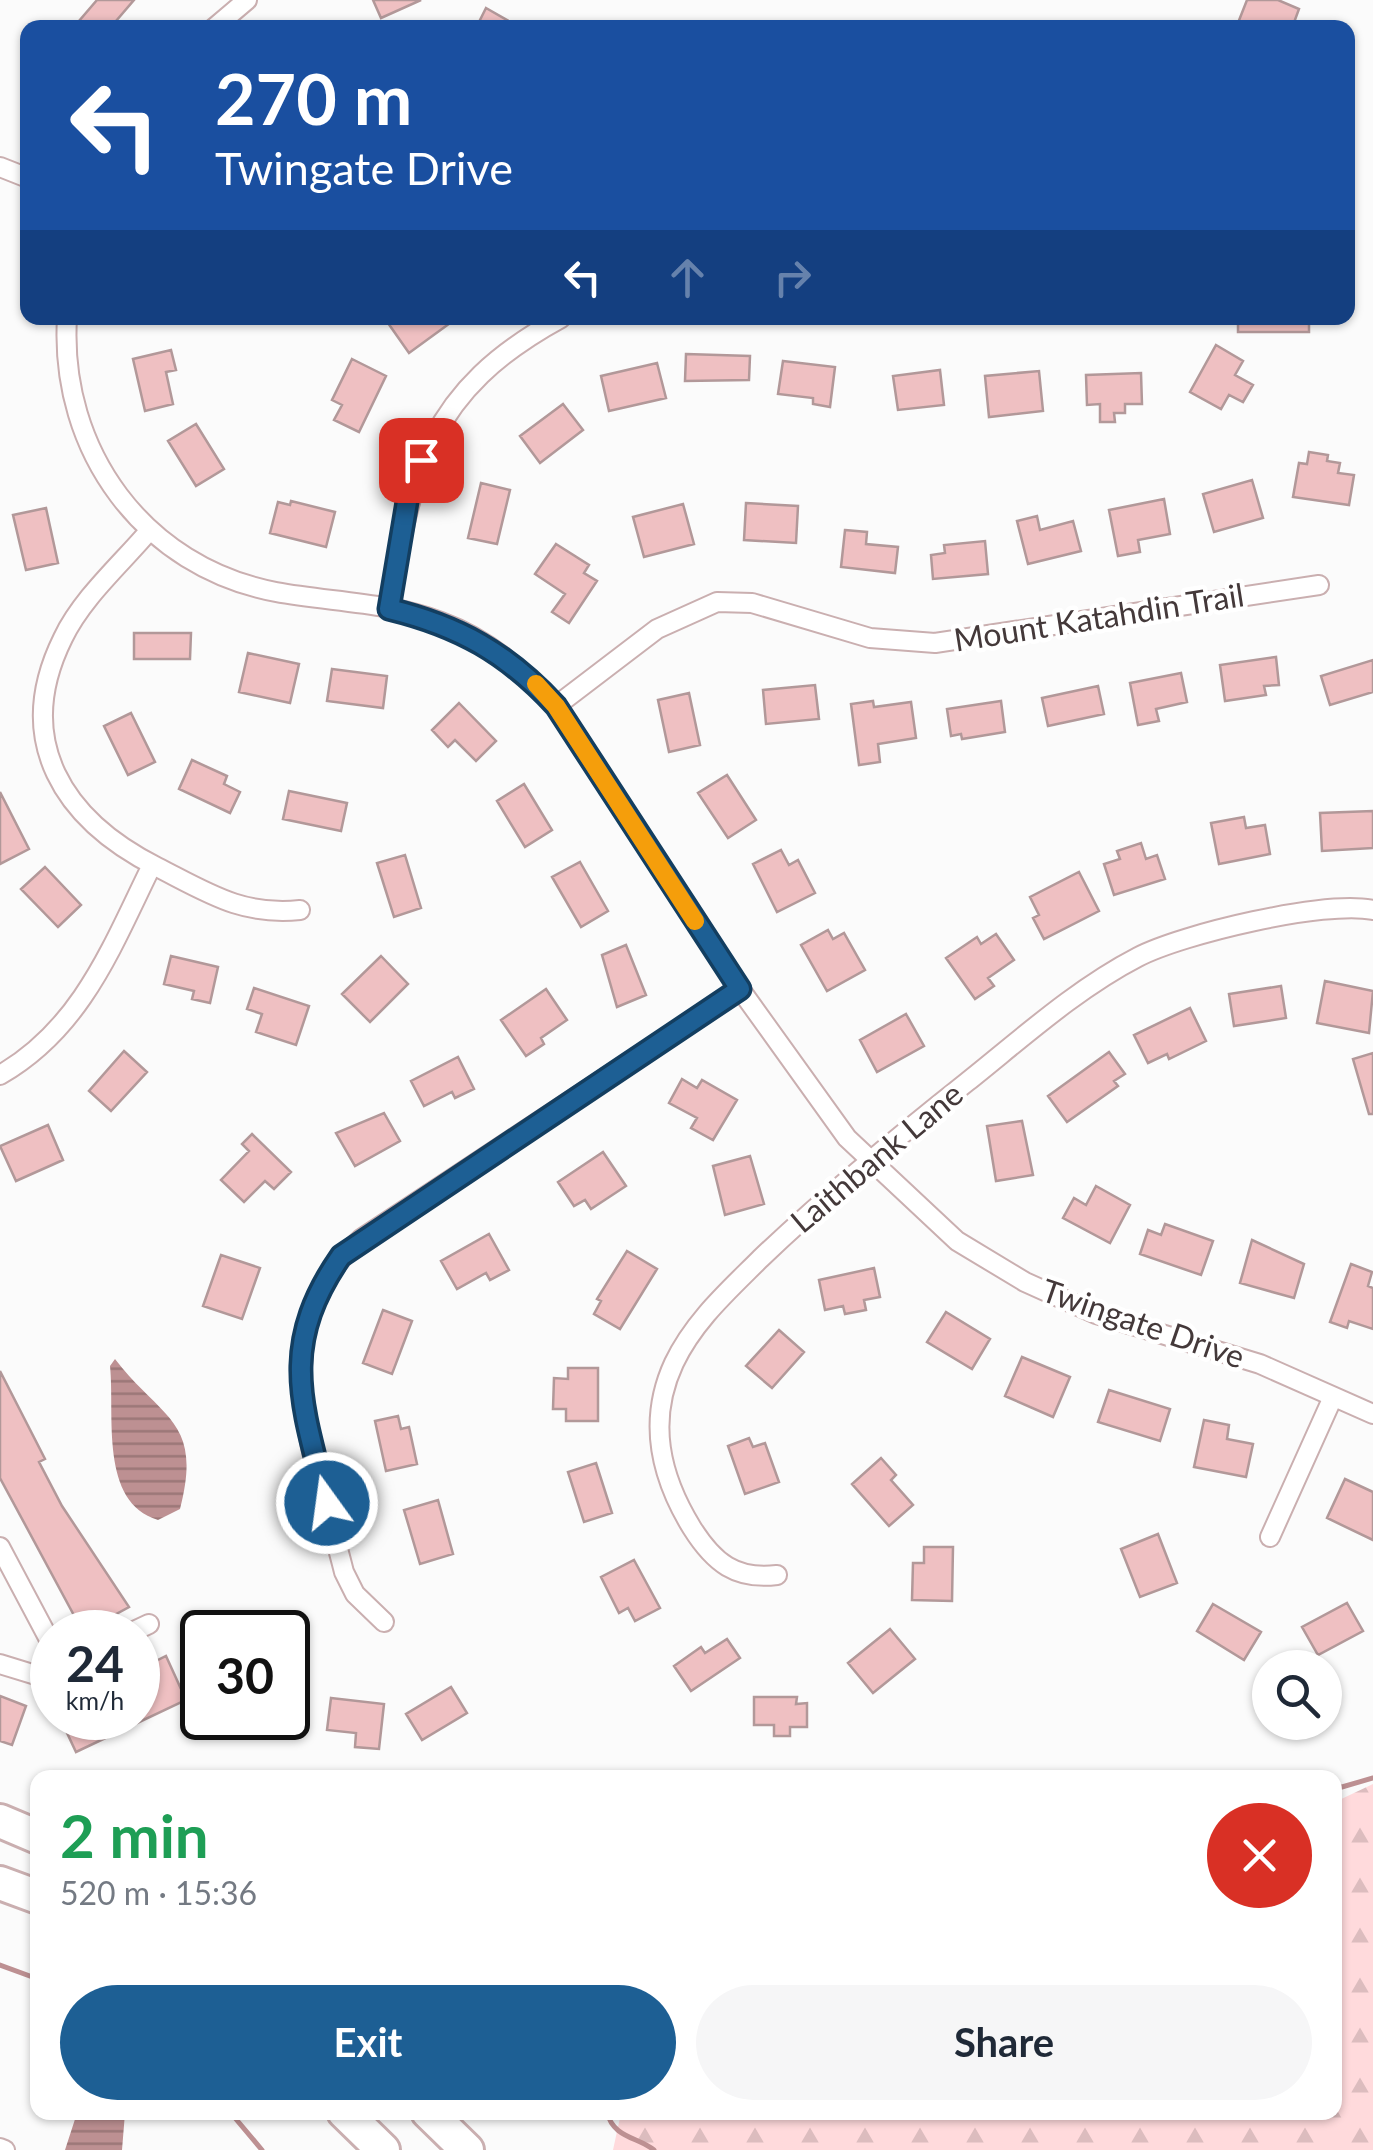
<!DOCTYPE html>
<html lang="en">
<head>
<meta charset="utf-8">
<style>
	body { margin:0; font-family:Lato,sans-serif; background:#f6f6f7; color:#1f2937; height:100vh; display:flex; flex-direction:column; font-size:38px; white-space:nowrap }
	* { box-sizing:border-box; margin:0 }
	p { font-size:32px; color:#747a83 }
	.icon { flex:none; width:55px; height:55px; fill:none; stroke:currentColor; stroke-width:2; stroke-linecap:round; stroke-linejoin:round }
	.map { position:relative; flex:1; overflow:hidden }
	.details { position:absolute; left:30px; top:1770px; width:1312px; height:350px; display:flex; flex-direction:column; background:#fff; border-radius:20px; box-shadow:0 2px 8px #0004 }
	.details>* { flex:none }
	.hud { position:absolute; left:20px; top:20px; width:1335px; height:305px; border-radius:20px; box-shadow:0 2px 8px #0004; background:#1a4fa0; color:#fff; overflow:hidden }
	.buttons { position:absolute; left:1252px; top:1650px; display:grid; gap:20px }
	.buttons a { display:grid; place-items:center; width:90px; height:90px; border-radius:50%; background:#fff; box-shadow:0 2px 8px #0004; font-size:50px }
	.speed { position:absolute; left:30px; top:1610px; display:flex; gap:20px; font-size:50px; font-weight:700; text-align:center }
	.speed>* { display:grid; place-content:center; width:130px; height:130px; border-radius:50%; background:#fff; box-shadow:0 2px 8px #0004; line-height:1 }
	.speed small { font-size:25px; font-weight:400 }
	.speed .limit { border:5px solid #111; border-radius:15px; background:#fff; color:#111 }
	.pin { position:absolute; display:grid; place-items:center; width:85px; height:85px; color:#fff; margin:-42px; border-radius:20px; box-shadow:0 5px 15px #0006 }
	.me { position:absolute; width:110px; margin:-55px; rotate:346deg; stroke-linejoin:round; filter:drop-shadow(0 0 8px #0008) }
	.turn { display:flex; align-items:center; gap:35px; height:210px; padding:0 30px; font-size:45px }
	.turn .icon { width:130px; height:130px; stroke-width:2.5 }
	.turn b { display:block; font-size:70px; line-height:85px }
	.lanes { display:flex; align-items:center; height:95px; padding:0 30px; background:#0003; justify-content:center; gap:50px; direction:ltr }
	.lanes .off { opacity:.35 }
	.round { display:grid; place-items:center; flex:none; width:105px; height:105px; border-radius:52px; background:#f6f6f7 }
	.head { display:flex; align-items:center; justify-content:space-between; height:170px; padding:0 30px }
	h1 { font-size:60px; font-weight:700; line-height:75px; color:#1e9e55 }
	.primary-button { display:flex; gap:20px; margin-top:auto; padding:20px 30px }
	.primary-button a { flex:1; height:115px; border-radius:60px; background:#1d5f94; color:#fff; font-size:40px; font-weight:700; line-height:115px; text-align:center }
	.primary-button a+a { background:#f6f6f7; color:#1f2937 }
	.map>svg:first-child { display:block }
	.forest { fill:url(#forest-firs) }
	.water { fill:url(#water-rules) }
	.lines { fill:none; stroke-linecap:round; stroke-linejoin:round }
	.stream { stroke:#bd9092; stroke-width:5 }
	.building { fill:#efc0c2; stroke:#b29899; stroke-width:2.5 }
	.street-casing { stroke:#caafb0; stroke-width:22 }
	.highway-casing { stroke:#caafb0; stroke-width:38 }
	.street { stroke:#fff; stroke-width:18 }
	.highway { stroke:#fff; stroke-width:32 }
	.route-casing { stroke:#133e60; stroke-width:25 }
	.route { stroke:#1d5f94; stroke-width:18 }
	.slow { stroke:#f59e0b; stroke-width:18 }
	.labels { text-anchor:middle; stroke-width:9; stroke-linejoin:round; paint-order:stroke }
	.street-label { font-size:32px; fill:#44393a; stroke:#fff }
</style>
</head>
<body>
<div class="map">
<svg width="1373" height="2150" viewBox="0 0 1373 2150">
	<defs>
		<pattern id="forest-firs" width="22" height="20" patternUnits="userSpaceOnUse" patternTransform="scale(2.5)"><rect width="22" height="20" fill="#ffdadc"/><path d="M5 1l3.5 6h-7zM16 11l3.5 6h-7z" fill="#dcbcbe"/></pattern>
		<pattern id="water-rules" width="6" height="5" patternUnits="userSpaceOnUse" patternTransform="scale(2.5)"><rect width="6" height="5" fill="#bd9092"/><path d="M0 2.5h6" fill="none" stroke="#9b7778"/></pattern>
	</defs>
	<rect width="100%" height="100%" fill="#fbfbfb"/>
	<path class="forest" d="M 1373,1784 L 1373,2150 L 613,2150 L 621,2113 L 1335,2112 L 1335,1802 Z"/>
	<path class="water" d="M 115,1359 C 162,1420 203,1420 180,1509 L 158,1520 C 99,1502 115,1416 110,1366 Z
		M 77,2113 L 125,2113 L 122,2150 L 65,2150 Z"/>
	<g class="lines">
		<path class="stream" d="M 1335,1789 L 1373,1778
			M 0,1965 L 38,1979
			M 230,2112 L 262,2150
			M 607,2112 C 613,2138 638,2137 654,2150"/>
	</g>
	<path class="building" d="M 97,0 L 134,0 L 110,28 L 73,28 Z
		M 373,0 L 421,0 L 381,18 Z
		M 1247,0 L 1278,0 L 1299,9 L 1292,28 L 1236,28 Z
		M 486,8 L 521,28 L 476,28 Z
		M 396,318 L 457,318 L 409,353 L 388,323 Z
		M 1238,318 L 1309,318 L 1309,332 L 1238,332 Z
		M 1216,345 L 1243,361 L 1235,375 L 1253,385 L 1243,402 L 1229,395 L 1221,409 L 1190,392 Z
		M 171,350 L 176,370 L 166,372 L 173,404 L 145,411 L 133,359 Z
		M 686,354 L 750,356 L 749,380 L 685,381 Z
		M 352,359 L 386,376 L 359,432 L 334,420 L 342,405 L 332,400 Z
		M 783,361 L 835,367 L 830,407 L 813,404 L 813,398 L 778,394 Z
		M 657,363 L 666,398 L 609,411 L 601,376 Z
		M 940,370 L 944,405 L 898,410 L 893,376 Z
		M 1039,371 L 1043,411 L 989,417 L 985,376 Z
		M 1141,373 L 1142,404 L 1125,404 L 1125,413 L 1114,413 L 1115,422 L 1100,422 L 1100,404 L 1087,405 L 1086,375 Z
		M 563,404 L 583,430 L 540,463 L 520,436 Z
		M 196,424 L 224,469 L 196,486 L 168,441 Z
		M 1309,452 L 1328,455 L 1327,461 L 1340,463 L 1338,473 L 1354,475 L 1349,505 L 1293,497 L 1299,463 L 1307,464 Z
		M 1252,480 L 1263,518 L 1214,532 L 1203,494 Z
		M 481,483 L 510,490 L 497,544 L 468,538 Z
		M 1164,499 L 1170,534 L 1138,540 L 1140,552 L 1118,556 L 1109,510 Z
		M 291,501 L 335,512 L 326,547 L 270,533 L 278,502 L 290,505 Z
		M 746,503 L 798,506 L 796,543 L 744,540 Z
		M 683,504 L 694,544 L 644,557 L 633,517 Z
		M 46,508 L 58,563 L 26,570 L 13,515 Z
		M 1037,516 L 1040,530 L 1073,521 L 1081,551 L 1028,564 L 1017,521 Z
		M 845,530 L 867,532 L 866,544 L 898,547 L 895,573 L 841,567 Z
		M 985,541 L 988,574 L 933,579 L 931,555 L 945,553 L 944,545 Z
		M 556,544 L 589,565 L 584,573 L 597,581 L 569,623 L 552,612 L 565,594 L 535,574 Z
		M 134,633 L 191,633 L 190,659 L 134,659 Z
		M 248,653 L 299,664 L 290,703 L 239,692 Z
		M 1276,657 L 1279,685 L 1264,686 L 1266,695 L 1225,701 L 1220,665 Z
		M 1373,660 L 1373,692 L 1330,705 L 1321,676 Z
		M 332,669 L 387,676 L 383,708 L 327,701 Z
		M 1181,673 L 1187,702 L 1156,709 L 1159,721 L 1138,725 L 1130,683 Z
		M 815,685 L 819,719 L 766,724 L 763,690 Z
		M 1098,686 L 1104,714 L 1048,726 L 1042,698 Z
		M 689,693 L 700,745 L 669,752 L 658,700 Z
		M 873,701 L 874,707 L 911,702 L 916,738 L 878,744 L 880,762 L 859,765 L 851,704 Z
		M 1001,701 L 1005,732 L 962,739 L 961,734 L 951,736 L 947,709 Z
		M 459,703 L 496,741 L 476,761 L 455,740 L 448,747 L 432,730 Z
		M 131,713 L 155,762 L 128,775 L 104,726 Z
		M 192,760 L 227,776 L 224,784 L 240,792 L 230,813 L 179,789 Z
		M 727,775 L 756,820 L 728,838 L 698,793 Z
		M 524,784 L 552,830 L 525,847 L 497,801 Z
		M 289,791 L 347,803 L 341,831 L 283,819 Z
		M 0,792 L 29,849 L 0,864 Z
		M 1373,811 L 1373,848 L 1322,851 L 1320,813 Z
		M 1244,817 L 1246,828 L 1265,825 L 1270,854 L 1219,864 L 1211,823 Z
		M 1141,843 L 1146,859 L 1157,855 L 1165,879 L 1114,895 L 1104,864 L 1120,859 L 1117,851 Z
		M 781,850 L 789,865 L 798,860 L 815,893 L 777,912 L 753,864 Z
		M 405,855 L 421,908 L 394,917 L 377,863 Z
		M 580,862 L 608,911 L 581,927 L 552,877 Z
		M 45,867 L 81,905 L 58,927 L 21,889 Z
		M 1079,872 L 1099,911 L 1044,939 L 1033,918 L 1039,915 L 1030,897 Z
		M 828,930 L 833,939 L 844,933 L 865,970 L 827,991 L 801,945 Z
		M 996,934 L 1014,960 L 988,978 L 994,986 L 975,999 L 946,958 L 977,937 L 981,944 Z
		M 626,945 L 646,995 L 617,1007 L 602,955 Z
		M 171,956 L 218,967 L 210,1003 L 192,999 L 194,991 L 164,984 Z
		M 381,956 L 408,984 L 370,1022 L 342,994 Z
		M 1325,981 L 1373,991 L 1369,1033 L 1317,1023 Z
		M 1281,986 L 1286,1018 L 1234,1026 L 1229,994 Z
		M 254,988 L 309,1006 L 296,1045 L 256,1032 L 262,1014 L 247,1009 Z
		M 546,989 L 567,1020 L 541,1038 L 544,1044 L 526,1056 L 501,1020 Z
		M 1190,1008 L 1206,1041 L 1169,1059 L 1167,1054 L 1148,1063 L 1134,1035 Z
		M 906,1014 L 924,1046 L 877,1072 L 860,1040 Z
		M 124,1051 L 147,1072 L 111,1111 L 89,1091 Z
		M 1109,1052 L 1125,1074 L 1114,1081 L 1118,1086 L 1067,1122 L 1048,1096 Z
		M 1373,1053 L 1373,1114 L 1369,1114 L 1353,1059 Z
		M 458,1057 L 474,1089 L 455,1098 L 452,1092 L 424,1106 L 411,1081 Z
		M 682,1079 L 697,1088 L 702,1080 L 737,1100 L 713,1140 L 691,1128 L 697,1118 L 669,1103 Z
		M 384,1113 L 400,1141 L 355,1166 L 336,1133 Z
		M 1022,1121 L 1033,1175 L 996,1181 L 987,1126 Z
		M 48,1125 L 63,1160 L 16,1181 L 0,1146 Z
		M 252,1134 L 291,1172 L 274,1189 L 265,1181 L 244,1202 L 221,1180 L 249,1151 L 242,1144 Z
		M 603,1152 L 626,1186 L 591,1209 L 585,1200 L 574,1206 L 558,1182 Z
		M 750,1156 L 764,1204 L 725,1215 L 713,1166 Z
		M 1096,1186 L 1130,1205 L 1110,1243 L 1063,1218 L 1074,1198 L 1086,1205 Z
		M 1165,1224 L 1213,1241 L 1201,1275 L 1140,1254 L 1148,1230 L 1161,1235 Z
		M 489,1234 L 509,1270 L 490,1280 L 486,1273 L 457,1289 L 441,1261 Z
		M 1252,1240 L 1304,1264 L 1294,1298 L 1240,1283 Z
		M 627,1251 L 657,1269 L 620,1329 L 594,1314 L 601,1301 L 597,1299 Z
		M 221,1255 L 260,1268 L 242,1319 L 203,1306 Z
		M 1351,1264 L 1372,1272 L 1368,1286 L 1373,1288 L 1373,1329 L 1349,1321 L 1347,1328 L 1330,1322 Z
		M 874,1268 L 880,1297 L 864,1300 L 866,1310 L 845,1314 L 843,1306 L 825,1310 L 819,1280 Z
		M 383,1310 L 412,1321 L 392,1374 L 363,1363 Z
		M 946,1312 L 990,1339 L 972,1369 L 927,1342 Z
		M 779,1330 L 804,1352 L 772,1388 L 746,1366 Z
		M 1022,1357 L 1070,1377 L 1053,1417 L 1005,1396 Z
		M 568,1368 L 598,1368 L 598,1421 L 566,1421 L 566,1409 L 553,1409 L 554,1378 L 568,1379 Z
		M 0,1371 L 45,1459 L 39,1462 L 62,1506 L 129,1607 L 83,1632 L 0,1478 Z
		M 1109,1390 L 1170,1409 L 1160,1441 L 1098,1422 Z
		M 398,1416 L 401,1429 L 409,1427 L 417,1464 L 386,1471 L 375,1421 Z
		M 1204,1420 L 1229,1425 L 1227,1439 L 1253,1444 L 1246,1477 L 1194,1467 Z
		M 749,1438 L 753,1447 L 765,1443 L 779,1482 L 745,1494 L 728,1446 Z
		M 881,1458 L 896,1475 L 891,1480 L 913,1505 L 889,1526 L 852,1484 Z
		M 596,1463 L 612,1513 L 584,1522 L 568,1472 Z
		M 1345,1479 L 1373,1492 L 1373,1540 L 1327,1518 Z
		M 438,1500 L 453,1554 L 420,1564 L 404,1510 Z
		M 1158,1534 L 1177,1583 L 1140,1597 L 1121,1549 Z
		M 924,1547 L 953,1547 L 952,1601 L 912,1600 L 913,1563 L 924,1563 Z
		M 634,1560 L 660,1608 L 635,1621 L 628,1608 L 619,1613 L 601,1577 Z
		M 1347,1603 L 1363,1631 L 1318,1655 L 1302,1627 Z
		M 1213,1604 L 1261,1632 L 1244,1660 L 1197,1631 Z
		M 890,1629 L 915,1659 L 873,1693 L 848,1663 Z
		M 727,1639 L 740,1658 L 691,1691 L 674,1666 L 701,1647 L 705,1653 Z
		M 166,1656 L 186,1700 L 76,1752 L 60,1718 L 138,1718 L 138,1670 Z
		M 451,1687 L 467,1713 L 422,1740 L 406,1714 Z
		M 0,1696 L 26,1706 L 12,1745 L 0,1741 Z
		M 754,1697 L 797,1697 L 796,1704 L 807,1703 L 807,1727 L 790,1727 L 790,1736 L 774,1736 L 774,1725 L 754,1725 Z
		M 331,1698 L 384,1704 L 379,1749 L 355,1747 L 356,1733 L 327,1730 Z"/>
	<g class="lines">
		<defs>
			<path id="street" d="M 214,28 L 247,0
				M 0,167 L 28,178
				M 67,318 C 59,451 144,567 276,592 C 330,602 389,602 441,622 C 488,639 522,670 556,706 L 740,989 L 847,1138 L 957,1241 L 1025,1282 L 1096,1314 L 1260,1364 L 1373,1414
				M 149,531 C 121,564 82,598 63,638 C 12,741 64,820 157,867 C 208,893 242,916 300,910
				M 389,609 C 412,470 427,391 561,318
				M 556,706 L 657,629 L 717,602 L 752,603 L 870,638 L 935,643 L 1319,585
				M 0,1075 C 82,1028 112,946 152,865
				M 1270,1537 L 1333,1397
				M 0,1547 L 52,1645
				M 777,1575 C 736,1580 714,1563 692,1528 C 660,1476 647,1421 674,1363 C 694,1321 728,1291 760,1259 C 826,1196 895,1139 967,1082 C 1021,1039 1076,989 1138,957 C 1182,934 1325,900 1373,910
				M 384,1622 L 355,1594 L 344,1572 C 316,1458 257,1330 361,1239 L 740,989
				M 132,1632 L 149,1624
				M 0,1664 L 39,1676 L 52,1671
				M 0,2148 L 5,2150"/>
			<path id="highway" d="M 0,1821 L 38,1837
				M 0,1883 L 38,1897
				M 344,2112 L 383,2150
				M 428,2112 L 467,2150"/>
		</defs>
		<use href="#street" class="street-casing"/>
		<use href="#highway" class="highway-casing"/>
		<use href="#street" class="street"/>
		<use href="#highway" class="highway"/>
	</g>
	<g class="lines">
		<defs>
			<path id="route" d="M 327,1503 C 302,1404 278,1347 341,1256 L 740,989 L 556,706 C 507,653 459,626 389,609 L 408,496 L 421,460"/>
		</defs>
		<use href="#route" class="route-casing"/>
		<use href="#route" class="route"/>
		<path class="slow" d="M 536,684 L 556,706 L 695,921"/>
	</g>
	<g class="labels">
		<g class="street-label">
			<text transform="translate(1099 618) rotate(-9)" y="11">Mount Katahdin Trail</text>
			<text transform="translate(877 1158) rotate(-40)" y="11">Laithbank Lane</text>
			<text transform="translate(1143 1324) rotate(19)" y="11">Twingate Drive</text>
		</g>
	</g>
</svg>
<div class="buttons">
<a><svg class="icon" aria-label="search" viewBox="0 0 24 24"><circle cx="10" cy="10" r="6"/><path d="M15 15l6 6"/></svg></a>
</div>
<div class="speed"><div>24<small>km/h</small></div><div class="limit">30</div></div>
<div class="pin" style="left:421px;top:460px;background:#d93025"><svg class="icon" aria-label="arrive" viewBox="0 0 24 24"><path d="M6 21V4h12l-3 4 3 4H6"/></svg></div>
<svg class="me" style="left:327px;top:1503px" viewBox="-20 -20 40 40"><circle r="17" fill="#1d5f94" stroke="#fff" stroke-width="3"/><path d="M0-11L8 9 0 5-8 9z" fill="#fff"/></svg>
<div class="hud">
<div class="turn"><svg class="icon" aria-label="left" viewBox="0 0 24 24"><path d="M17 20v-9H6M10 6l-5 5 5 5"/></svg><div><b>270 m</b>Twingate Drive</div></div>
<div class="lanes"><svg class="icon" aria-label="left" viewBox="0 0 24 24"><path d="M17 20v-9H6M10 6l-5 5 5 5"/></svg><svg class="icon off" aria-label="ahead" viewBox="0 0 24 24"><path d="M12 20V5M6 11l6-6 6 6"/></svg><svg class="icon off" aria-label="right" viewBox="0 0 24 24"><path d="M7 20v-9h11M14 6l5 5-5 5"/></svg></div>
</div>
<section class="details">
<div class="head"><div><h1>2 min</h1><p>520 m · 15:36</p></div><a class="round" style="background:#d93025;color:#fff"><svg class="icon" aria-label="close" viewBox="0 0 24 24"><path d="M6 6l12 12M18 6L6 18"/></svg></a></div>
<div class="primary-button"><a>Exit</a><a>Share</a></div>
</section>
</div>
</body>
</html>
